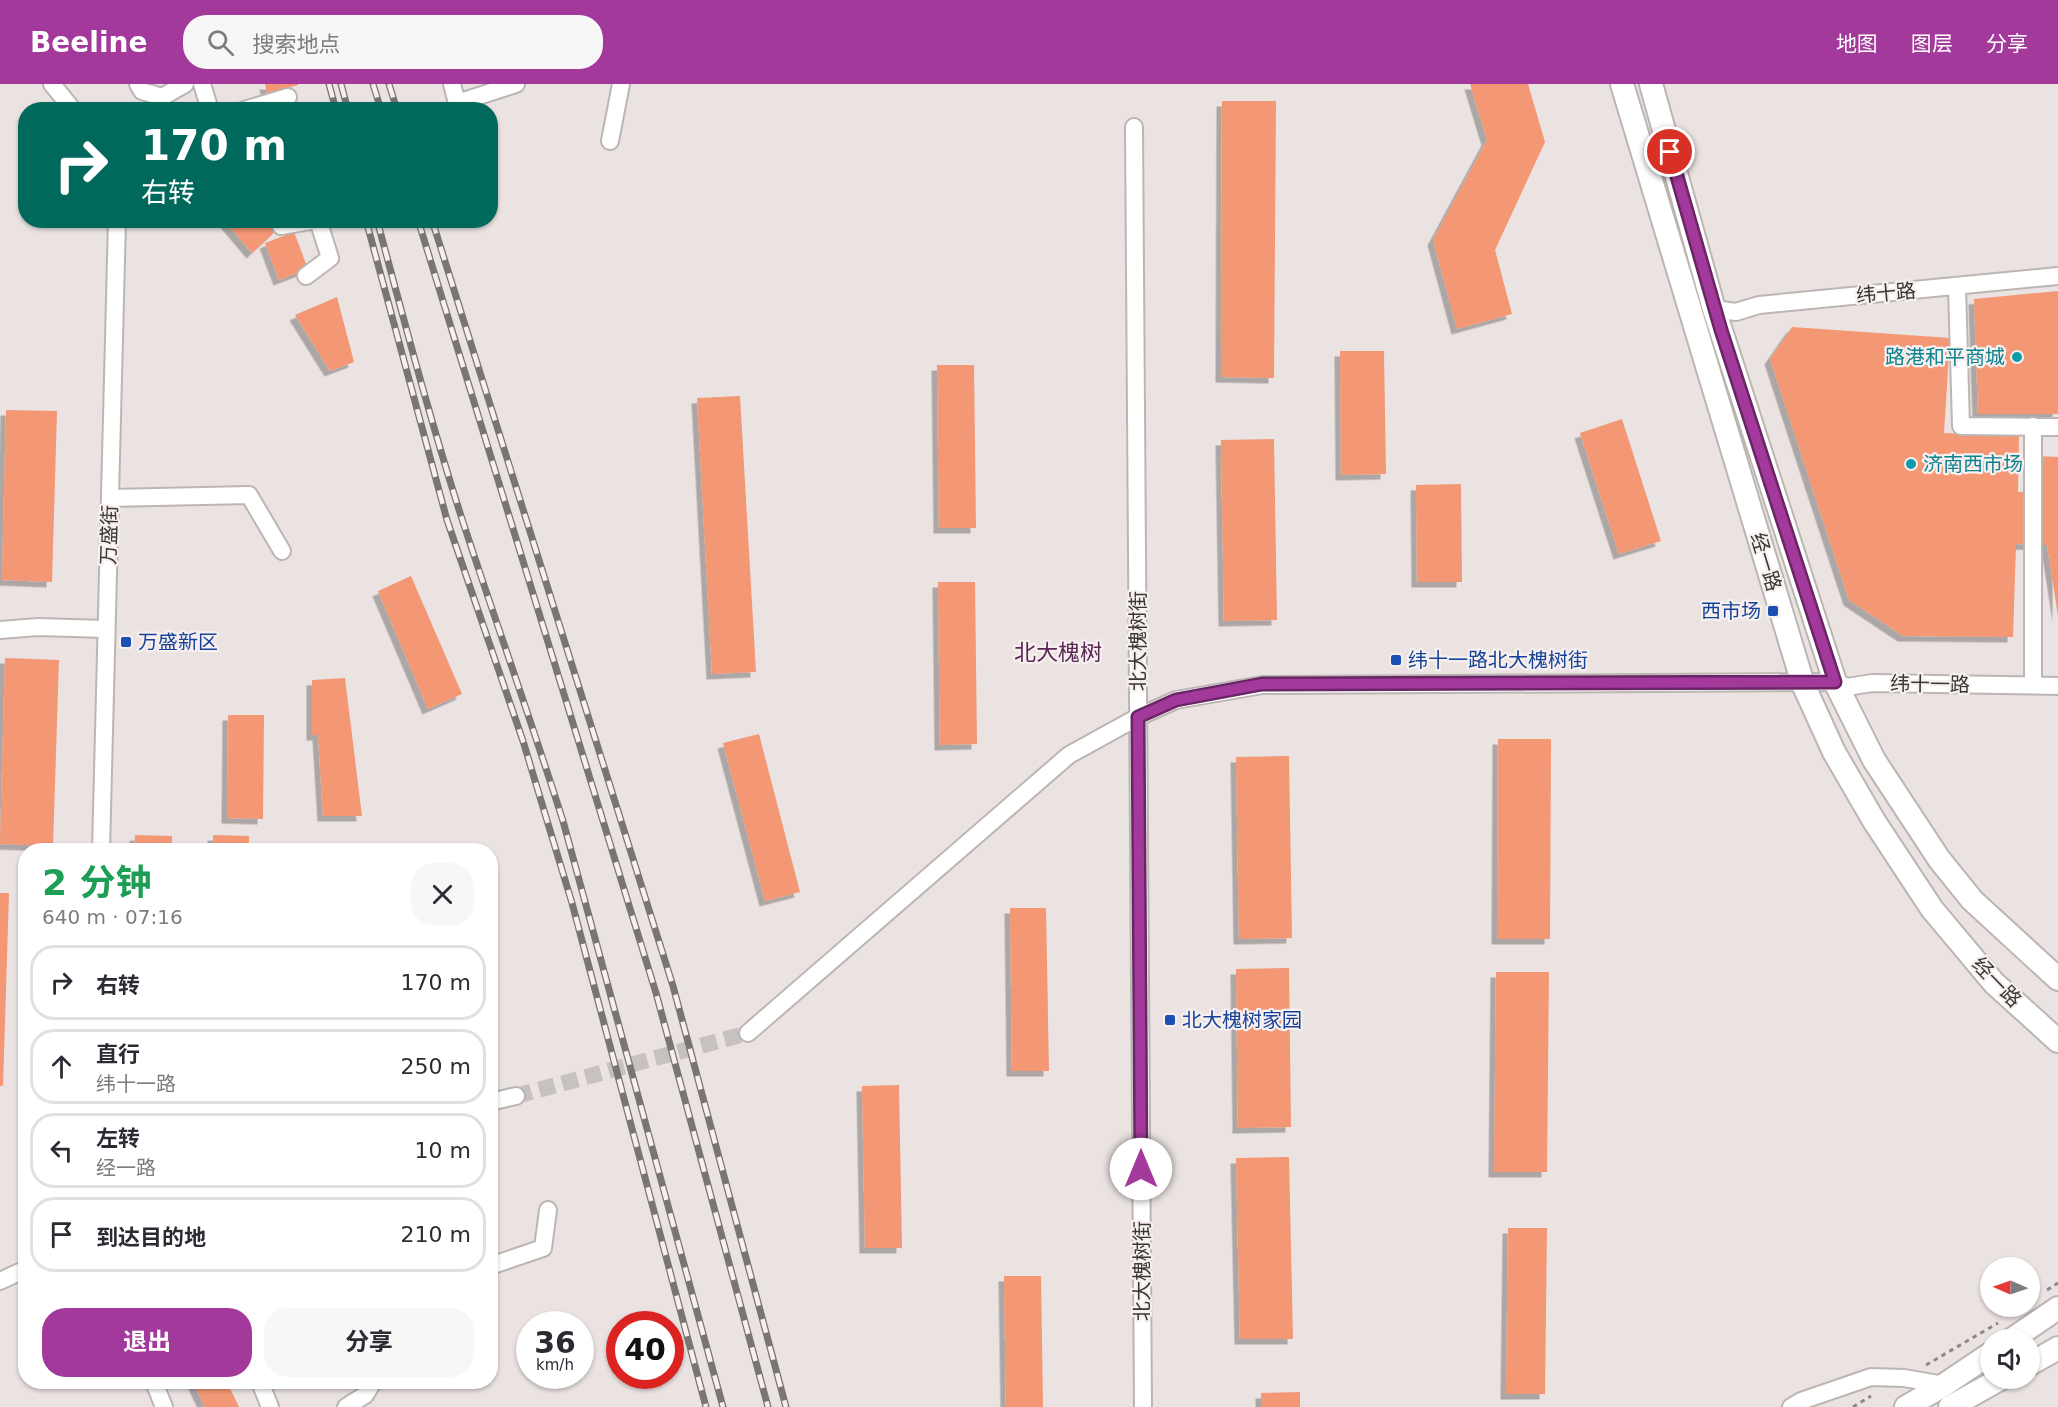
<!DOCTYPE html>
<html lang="zh">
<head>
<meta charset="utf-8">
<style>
	body { margin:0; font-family:"DejaVu Sans","Noto Sans SC",sans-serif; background:#f7f7f7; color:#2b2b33; height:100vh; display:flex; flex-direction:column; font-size:22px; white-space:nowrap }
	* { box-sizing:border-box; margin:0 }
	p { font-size:20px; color:#7c7c81 }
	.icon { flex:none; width:33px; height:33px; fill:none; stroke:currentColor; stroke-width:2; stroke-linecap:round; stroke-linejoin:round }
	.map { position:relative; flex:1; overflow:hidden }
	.sheet { position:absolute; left:18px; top:759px; width:480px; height:546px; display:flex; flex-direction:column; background:#fff; border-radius:24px; box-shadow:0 2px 4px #0004 }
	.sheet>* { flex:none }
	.guide { position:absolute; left:18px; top:18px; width:480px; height:126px; border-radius:24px; box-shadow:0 2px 4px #0004; background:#00695c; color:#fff; overflow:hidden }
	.needle { width:39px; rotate:272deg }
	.buttons { position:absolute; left:1980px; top:1173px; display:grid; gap:12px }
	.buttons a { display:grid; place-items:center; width:60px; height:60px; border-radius:50%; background:#fff; box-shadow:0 2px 4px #0004; font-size:30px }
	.speed { position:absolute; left:516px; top:1227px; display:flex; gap:12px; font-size:30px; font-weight:700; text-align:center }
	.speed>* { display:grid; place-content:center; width:78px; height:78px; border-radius:50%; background:#fff; box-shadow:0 2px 4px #0004; line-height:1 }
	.speed small { font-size:15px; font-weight:400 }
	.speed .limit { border:9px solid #d22; background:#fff; color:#111 }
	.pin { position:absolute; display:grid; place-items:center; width:51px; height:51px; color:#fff; margin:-26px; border:3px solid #fff; border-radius:50%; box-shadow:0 2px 6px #0007 }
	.me { position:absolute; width:66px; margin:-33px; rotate:0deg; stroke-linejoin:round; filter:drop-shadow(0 0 4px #0008) }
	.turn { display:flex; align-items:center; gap:21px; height:126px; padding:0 24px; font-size:27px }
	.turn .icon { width:78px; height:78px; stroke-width:2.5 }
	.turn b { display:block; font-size:42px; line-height:51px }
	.round { display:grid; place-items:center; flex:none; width:63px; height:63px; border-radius:24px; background:#f7f7f7 }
	.head { display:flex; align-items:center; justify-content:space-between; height:102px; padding:0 24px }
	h1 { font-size:36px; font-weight:700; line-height:45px; color:#1e9e55 }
	.cta { display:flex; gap:12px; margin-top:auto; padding:12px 24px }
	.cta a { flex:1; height:69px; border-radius:24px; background:#a2399b; color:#fff; font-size:24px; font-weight:700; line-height:69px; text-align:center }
	.cta a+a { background:#f7f7f7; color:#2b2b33 }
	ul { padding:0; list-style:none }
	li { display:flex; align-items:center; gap:18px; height:75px; margin:0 12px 9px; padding:0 12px; border:3px solid #e1e1e2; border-radius:24px }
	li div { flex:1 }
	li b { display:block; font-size:22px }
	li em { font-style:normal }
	header { display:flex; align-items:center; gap:36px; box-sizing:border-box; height:84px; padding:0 30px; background:#a2399b; color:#fff }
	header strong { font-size:28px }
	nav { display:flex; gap:33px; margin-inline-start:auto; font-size:21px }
	.search { width:420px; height:54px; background:#f7f7f7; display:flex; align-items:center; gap:15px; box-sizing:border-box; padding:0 21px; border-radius:24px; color:#7c7c81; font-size:22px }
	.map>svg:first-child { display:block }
	.building { fill:#f39775; filter:url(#shadow) }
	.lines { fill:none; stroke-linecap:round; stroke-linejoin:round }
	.minor-tunnel { stroke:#c7c1bf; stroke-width:16; stroke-dasharray:16 8; stroke-linecap:butt }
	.minor-casing { stroke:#bcb6b3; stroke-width:20 }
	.major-casing { stroke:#bcb6b3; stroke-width:26 }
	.path { stroke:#8c8886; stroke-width:3; stroke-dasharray:4.5 4.5; stroke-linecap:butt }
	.minor { stroke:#fff; stroke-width:16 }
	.major { stroke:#fff; stroke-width:22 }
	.rail-casing { stroke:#787573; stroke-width:7 }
	.rail { stroke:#f7f0ee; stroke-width:4.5; stroke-dasharray:14; stroke-linecap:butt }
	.route-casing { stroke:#692565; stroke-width:15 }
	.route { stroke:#a2399b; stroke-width:10 }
	.culture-dot { fill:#0f9aa8; stroke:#f7f0ee; stroke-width:2 }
	.transit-dot { fill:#1a4fb4; stroke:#f7f0ee; stroke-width:2 }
	.labels { text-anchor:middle; stroke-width:4.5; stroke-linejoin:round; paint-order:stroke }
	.street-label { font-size:20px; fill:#393736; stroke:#f7f0ee }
	.culture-label { font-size:20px; fill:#0d838f; stroke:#f7f0ee; text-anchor:end }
	.transit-label { font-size:20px; fill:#164399; stroke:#f7f0ee; text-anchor:start }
	.quarter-label { font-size:22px; fill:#5b2756; stroke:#f7f0ee }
</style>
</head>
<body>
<header>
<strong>Beeline</strong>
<div class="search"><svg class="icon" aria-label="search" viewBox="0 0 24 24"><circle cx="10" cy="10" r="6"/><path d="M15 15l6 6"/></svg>搜索地点</div>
<nav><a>地图</a><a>图层</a><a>分享</a></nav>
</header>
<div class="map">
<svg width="2058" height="1323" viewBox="0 0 2058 1323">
	<defs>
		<filter id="shadow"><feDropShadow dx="-5.5" dy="5.5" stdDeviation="0" flood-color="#0004"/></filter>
	</defs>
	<rect width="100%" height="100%" fill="#eae3e1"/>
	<path class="building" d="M 265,0 L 298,0 L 298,1 L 267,9 Z
		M 1470,0 L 1528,0 L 1545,58 L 1495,166 L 1512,230 L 1457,245 L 1433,156 L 1487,56 Z
		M 1222,17 L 1276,17 L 1274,294 L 1221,293 Z
		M 224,136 L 269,136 L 277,146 L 252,169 Z
		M 294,148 L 308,185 L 279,196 L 265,159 Z
		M 2058,207 L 2058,330 L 1978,330 L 1974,215 Z
		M 337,213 L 354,278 L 330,287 L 295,231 Z
		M 1792,243 L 1950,254 L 1944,349 L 2019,352 L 2018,408 L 2041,407 L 2036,372 L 2058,373 L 2058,532 L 2047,461 L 2016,460 L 2013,553 L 1903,552 L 1849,516 L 1770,275 Z
		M 1340,267 L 1384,267 L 1386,390 L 1341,391 Z
		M 937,281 L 974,281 L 976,444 L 939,444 Z
		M 740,312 L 756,588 L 712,590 L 697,314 Z
		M 6,326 L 57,327 L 52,498 L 2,496 Z
		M 1622,335 L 1661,457 L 1619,470 L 1580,349 Z
		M 1274,355 L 1277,536 L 1224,537 L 1221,356 Z
		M 1461,400 L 1462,498 L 1417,498 L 1416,401 Z
		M 411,492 L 462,610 L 428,625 L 378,507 Z
		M 938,498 L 975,498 L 977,660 L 940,661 Z
		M 5,574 L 59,576 L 53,762 L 0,760 Z
		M 345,594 L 362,732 L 323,732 L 318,651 L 312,651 L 312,596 Z
		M 228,631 L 264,631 L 263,735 L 227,734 Z
		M 759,650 L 800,808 L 765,817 L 723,659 Z
		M 1498,655 L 1551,655 L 1550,855 L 1497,855 Z
		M 1289,672 L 1292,854 L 1239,855 L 1236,673 Z
		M 135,751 L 172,752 L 172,766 L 134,766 Z
		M 213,751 L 249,752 L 249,766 L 213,766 Z
		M 0,809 L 9,809 L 3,1002 L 0,1002 Z
		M 1010,824 L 1046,824 L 1049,987 L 1012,987 Z
		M 1289,884 L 1291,1043 L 1238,1044 L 1236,885 Z
		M 1496,888 L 1549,888 L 1547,1088 L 1494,1088 Z
		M 899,1001 L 902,1164 L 865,1164 L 862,1002 Z
		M 1289,1073 L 1293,1255 L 1240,1255 L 1236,1074 Z
		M 1508,1144 L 1547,1144 L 1545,1310 L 1506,1310 Z
		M 1004,1192 L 1041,1192 L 1043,1323 L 1006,1323 Z
		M 193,1298 L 227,1298 L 239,1323 L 205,1323 Z
		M 1300,1308 L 1300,1323 L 1261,1323 L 1261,1309 Z"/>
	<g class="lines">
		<path class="minor-tunnel" d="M 516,1012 L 748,949"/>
		<defs>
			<path id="minor" d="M 52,0 L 73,26
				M 138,0 L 142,7 L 162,13 L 185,0
				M 202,0 L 210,26
				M 452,0 L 457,19
				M 244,26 L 288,13
				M 459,26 L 457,19 L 516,0
				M 1134,43 L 1143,1323
				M 610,57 L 621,0
				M 280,136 L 281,142 L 316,136
				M 306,192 L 330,174 L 318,136
				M 1957,202 L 1961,342 L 2058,343
				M 1714,225 L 1736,228 L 1759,221 L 2058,192
				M 110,414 L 249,411 L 282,467
				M 0,546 L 38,543 L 106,545
				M 2033,601 L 2033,342
				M 101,766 L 117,136
				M 748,949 L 1069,671 L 1138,633 L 1176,616 L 1262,601 L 1835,598 L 1847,603 L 1872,599 L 2058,602
				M 490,1018 L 516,1012
				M 490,1183 L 496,1180 L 543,1164 L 548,1126
				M 0,1197 L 26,1185
				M 154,1298 L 164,1323
				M 260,1298 L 270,1323
				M 346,1323 L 365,1311 L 373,1298
				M 1791,1323 L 1801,1317 L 1871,1293 L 1904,1294 L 1944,1301"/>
			<path id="major" d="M 1622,0 L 1803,600 L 1834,668 L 1874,737 L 1932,825 L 1994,899 L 2058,957
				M 1651,0 L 1714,225 L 1835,598 L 1874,676 L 1939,775 L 1972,816 L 2058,895
				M 2011,1256 L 2058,1224
				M 2030,1280 L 2058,1264
				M 1906,1323 L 1944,1301 L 1990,1270
				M 1950,1323 L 2002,1294"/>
		</defs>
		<use href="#minor" class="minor-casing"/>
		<use href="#major" class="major-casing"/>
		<path class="path" d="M 2047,1206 L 2058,1199
			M 1926,1281 L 1998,1239
			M 1853,1323 L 1871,1312"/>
		<use href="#minor" class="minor"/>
		<use href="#major" class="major"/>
		<defs>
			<path id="rail" d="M 329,0 L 336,26
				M 341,0 L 348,26
				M 373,0 L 381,26
				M 389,0 L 397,26
				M 366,136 L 447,436 L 523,657 L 572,819 L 706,1323
				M 377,136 C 404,236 430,336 462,435 C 495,536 531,636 563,737 L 723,1323
				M 418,136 L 656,909 L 768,1323
				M 432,136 L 673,902 L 786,1323"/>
		</defs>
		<use href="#rail" class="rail-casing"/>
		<use href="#rail" class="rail"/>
	</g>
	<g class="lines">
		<defs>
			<path id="route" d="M 1141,1085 L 1138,633 L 1176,616 L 1262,600 L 1835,598 L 1721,246 L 1670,68"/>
		</defs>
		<use href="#route" class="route-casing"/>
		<use href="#route" class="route"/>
	</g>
	<g class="culture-dot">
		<circle cx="2017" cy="273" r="6"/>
		<circle cx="1911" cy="380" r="6"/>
	</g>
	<g class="transit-dot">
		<rect x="1767" y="521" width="12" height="12" rx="3"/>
		<rect x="120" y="552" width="12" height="12" rx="3"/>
		<rect x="1390" y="570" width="12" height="12" rx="3"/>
		<rect x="1164" y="930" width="12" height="12" rx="3"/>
	</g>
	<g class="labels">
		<g class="street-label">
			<text transform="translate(1886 209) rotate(-5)" y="7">纬十路</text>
			<text transform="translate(109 451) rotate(-88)" y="7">万盛街</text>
			<text transform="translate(1766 478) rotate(73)" y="7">经一路</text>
			<text transform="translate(1138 557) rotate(-90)" y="7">北大槐树街</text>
			<text transform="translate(1930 600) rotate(1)" y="7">纬十一路</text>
			<text transform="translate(1997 898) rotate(46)" y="7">经一路</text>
			<text transform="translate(1142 1187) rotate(-90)" y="7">北大槐树街</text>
		</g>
		<g class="culture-label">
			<text x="2005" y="280">路港和平商城</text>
			<text x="1923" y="387" text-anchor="start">济南西市场</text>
		</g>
		<g class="transit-label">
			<text x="1761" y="534" text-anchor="end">西市场</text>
			<text x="138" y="565">万盛新区</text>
			<text x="1408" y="583">纬十一路北大槐树街</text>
			<text x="1182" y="943">北大槐树家园</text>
		</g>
		<g class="quarter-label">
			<text x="1058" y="576">北大槐树</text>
		</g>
	</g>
</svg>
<div class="buttons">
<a><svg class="needle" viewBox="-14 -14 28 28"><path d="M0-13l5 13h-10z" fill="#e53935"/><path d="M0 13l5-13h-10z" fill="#7c7c81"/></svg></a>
<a><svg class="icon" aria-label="sound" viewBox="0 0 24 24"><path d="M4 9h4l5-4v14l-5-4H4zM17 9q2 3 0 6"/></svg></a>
</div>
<div class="speed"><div>36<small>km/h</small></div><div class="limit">40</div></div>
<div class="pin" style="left:1670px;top:68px;background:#d93025"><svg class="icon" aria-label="arrive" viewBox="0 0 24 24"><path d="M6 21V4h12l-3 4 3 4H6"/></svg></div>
<svg class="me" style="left:1141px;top:1085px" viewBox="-20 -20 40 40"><circle r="19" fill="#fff"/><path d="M0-13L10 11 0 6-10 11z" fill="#a2399b"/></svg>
<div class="guide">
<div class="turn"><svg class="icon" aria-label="right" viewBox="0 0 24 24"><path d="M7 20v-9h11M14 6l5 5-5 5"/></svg><div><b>170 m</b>右转</div></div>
</div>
<section class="sheet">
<div class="head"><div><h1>2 分钟</h1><p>640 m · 07:16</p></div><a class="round"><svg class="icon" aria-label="close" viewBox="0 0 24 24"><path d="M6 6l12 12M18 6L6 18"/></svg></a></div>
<ul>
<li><svg class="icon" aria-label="right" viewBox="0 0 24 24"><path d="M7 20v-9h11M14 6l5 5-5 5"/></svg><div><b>右转</b></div><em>170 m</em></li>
<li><svg class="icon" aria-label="ahead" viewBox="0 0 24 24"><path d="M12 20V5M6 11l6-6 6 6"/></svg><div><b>直行</b><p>纬十一路</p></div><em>250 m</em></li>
<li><svg class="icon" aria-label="left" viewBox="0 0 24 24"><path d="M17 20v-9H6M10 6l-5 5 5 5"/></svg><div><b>左转</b><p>经一路</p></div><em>10 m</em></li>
<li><svg class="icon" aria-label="arrive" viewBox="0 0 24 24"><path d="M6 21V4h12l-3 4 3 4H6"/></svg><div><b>到达目的地</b></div><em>210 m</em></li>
</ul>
<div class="cta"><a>退出</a><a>分享</a></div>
</section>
</div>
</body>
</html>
